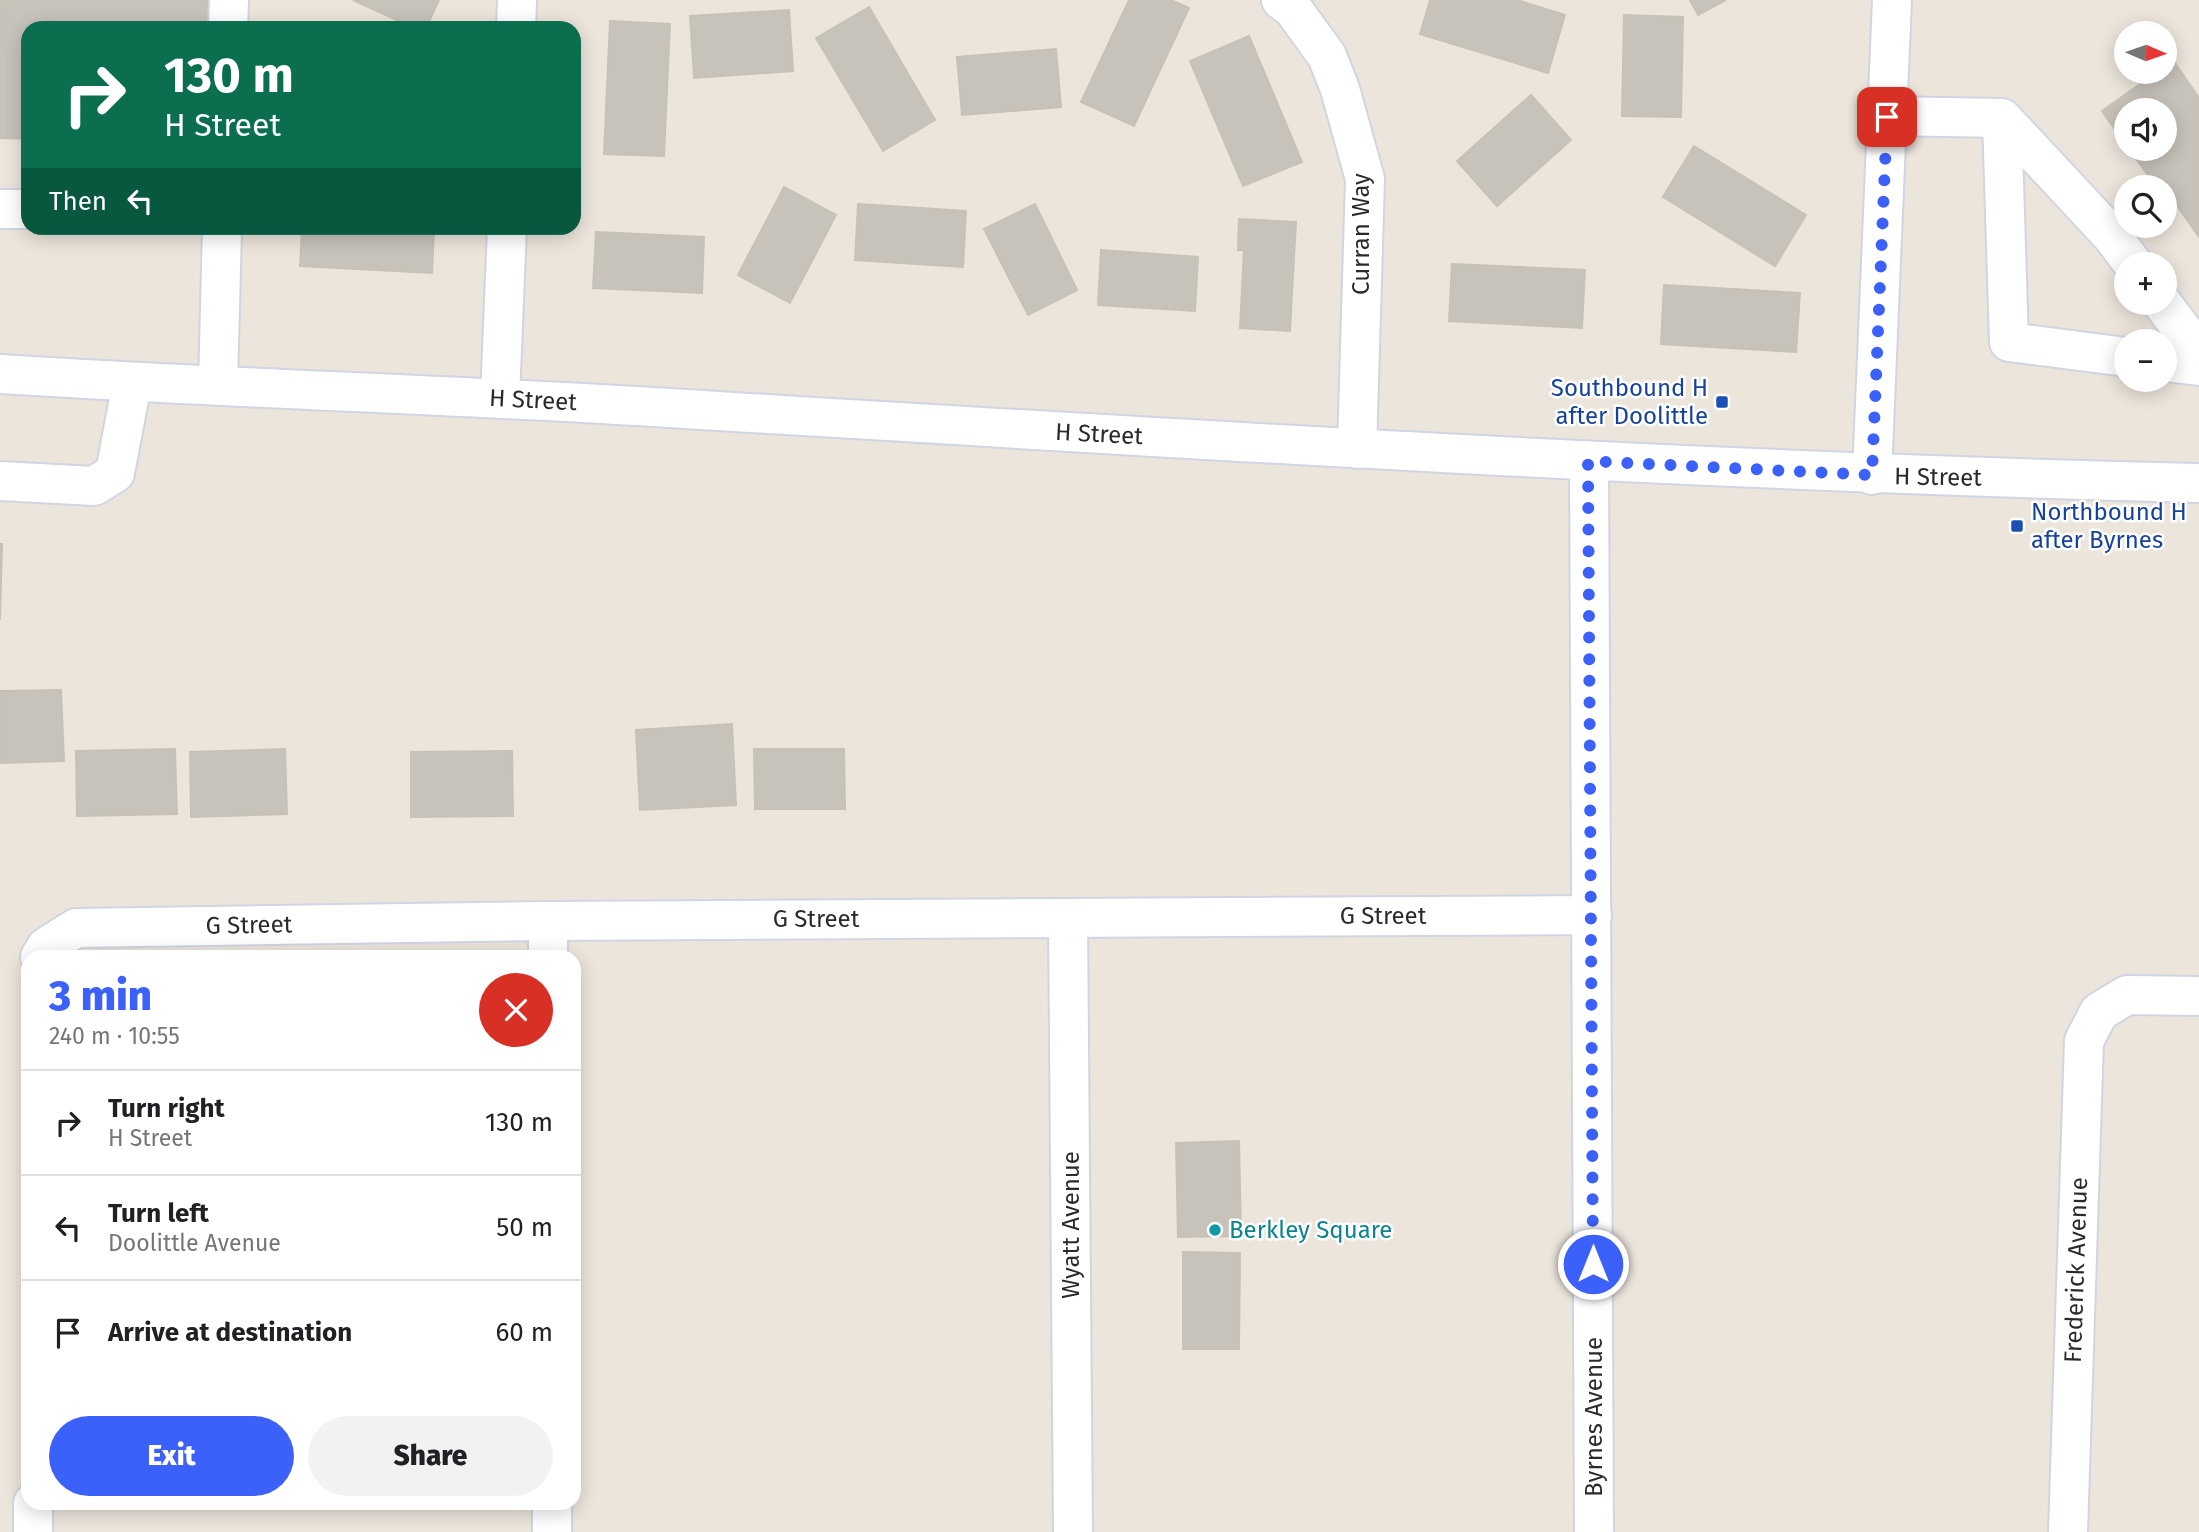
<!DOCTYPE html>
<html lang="en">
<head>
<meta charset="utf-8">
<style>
	body { margin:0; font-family:"Fira Sans",sans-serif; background:#f2f2f2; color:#202124; height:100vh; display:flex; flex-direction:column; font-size:26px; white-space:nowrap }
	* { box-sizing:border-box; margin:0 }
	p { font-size:23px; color:#757577 }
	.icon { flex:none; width:38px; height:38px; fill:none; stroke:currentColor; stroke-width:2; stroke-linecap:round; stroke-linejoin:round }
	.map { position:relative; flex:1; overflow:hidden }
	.side { position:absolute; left:21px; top:950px; width:560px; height:560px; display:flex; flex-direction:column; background:#fff; border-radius:21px; box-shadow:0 4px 18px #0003 }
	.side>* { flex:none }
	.guide { position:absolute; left:21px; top:21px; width:560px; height:214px; border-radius:21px; box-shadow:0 4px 18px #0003; background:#0b6e4f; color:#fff; overflow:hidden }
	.needle { width:46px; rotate:92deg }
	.tools { position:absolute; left:2114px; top:21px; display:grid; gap:14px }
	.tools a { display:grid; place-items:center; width:63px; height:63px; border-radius:50%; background:#fff; box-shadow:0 4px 18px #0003; font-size:35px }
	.pin { position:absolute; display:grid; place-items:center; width:60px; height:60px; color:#fff; margin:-30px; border-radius:14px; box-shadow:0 4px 10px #0006 }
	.me { position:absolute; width:77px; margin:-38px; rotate:0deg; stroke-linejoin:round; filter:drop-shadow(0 0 5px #0008) }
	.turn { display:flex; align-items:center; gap:24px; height:147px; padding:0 28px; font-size:32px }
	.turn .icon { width:91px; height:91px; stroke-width:2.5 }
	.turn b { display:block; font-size:49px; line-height:60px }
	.then { display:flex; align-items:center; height:66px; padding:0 28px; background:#0003; gap:14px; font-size:26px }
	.round { display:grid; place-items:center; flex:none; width:74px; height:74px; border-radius:37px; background:#f2f2f2 }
	.overview { display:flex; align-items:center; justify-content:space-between; height:119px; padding:0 28px }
	h1 { font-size:42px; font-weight:800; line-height:52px; color:#3c60fa }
	.primary-button { display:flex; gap:14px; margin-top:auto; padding:14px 28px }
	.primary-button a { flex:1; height:80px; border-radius:42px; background:#3c60fa; color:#fff; font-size:28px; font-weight:800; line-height:80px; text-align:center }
	.primary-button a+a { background:#f2f2f2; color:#202124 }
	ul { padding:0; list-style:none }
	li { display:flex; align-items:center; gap:21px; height:105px; padding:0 28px; border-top:2px solid #e0e0e0 }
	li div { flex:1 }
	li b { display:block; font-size:26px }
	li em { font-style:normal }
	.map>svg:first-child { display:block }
	.building { fill:#c7c3bb; stroke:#c8c1b6; stroke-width:2 }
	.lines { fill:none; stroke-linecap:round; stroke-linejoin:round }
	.minor-casing { stroke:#d1d5e3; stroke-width:42 }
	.minor { stroke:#fff; stroke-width:38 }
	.route { stroke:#3c60fa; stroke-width:12; stroke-dasharray:0 21.6 }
	.transit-dot { fill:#1a4fb4; stroke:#fff; stroke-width:2.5 }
	.culture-dot { fill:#0f9aa8; stroke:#fff; stroke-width:2.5 }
	.labels { text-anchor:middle; stroke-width:5; stroke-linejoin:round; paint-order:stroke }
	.street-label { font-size:24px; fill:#2a2a2a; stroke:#fff }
	.transit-label { font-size:24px; fill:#164399; stroke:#fff; text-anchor:end }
	.culture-label { font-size:24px; fill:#0d838f; stroke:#fff; text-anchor:start }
</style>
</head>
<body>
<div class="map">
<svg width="2199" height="1532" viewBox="0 0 2199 1532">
	<rect width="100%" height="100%" fill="#ece5dc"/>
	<path class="building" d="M 0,0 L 208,0 L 207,28 L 28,28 L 28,139 L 0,138 Z
		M 353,0 L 439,0 L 426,28 L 414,28 Z
		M 1129,0 L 1171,0 L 1189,8 L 1134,126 L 1081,102 Z
		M 1430,0 L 1517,0 L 1565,15 L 1548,73 L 1420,34 Z
		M 1690,0 L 1726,0 L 1698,15 Z
		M 869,7 L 935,120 L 883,151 L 816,38 Z
		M 789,10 L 793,71 L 694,78 L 690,16 Z
		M 1624,15 L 1683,17 L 1681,117 L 1622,116 Z
		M 610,21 L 670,24 L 664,156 L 604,154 Z
		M 1249,36 L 1302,162 L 1243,186 L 1190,61 Z
		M 1056,49 L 1061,107 L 962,115 L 957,57 Z
		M 2173,60 L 2199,98 L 2199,237 L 2155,174 L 2150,178 L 2129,149 L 2165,149 L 2165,110 L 2126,110 L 2126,145 L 2102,111 L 2157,72 L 2165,72 L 2165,66 Z
		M 1531,95 L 1571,140 L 1497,206 L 1457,161 Z
		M 1694,146 L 1806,215 L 1775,266 L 1663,197 Z
		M 784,187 L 836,215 L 790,303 L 738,275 Z
		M 858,204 L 966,211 L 963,267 L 855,260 Z
		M 1035,204 L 1077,290 L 1028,315 L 984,229 Z
		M 1239,219 L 1296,222 L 1290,331 L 1240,328 L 1244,250 L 1238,250 Z
		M 302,228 L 434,228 L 432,273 L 300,266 Z
		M 596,232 L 704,237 L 702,293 L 593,288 Z
		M 1101,250 L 1198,257 L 1195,311 L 1098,305 Z
		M 1452,264 L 1585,270 L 1582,328 L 1449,321 Z
		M 1664,285 L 1800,293 L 1796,352 L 1661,344 Z
		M 0,544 L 2,544 L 0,620 Z
		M 61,690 L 64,761 L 0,763 L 0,691 Z
		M 732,724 L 736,805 L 640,810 L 636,730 Z
		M 175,749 L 177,814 L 77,816 L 76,751 Z
		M 285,749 L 287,814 L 191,817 L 190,752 Z
		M 754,749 L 844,749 L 845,809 L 755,809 Z
		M 512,751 L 513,816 L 411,817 L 411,752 Z
		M 1239,1141 L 1241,1236 L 1178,1237 L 1176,1143 Z
		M 1183,1252 L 1240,1253 L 1239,1349 L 1183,1349 Z"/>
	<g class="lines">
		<defs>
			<path id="minor" d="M 1281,0 L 1293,9 L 1327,56 L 1340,89 L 1365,179 L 1357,449
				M 228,28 L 229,0
				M 516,28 L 517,0
				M 1887,116 L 2002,118 L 2009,342 L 2126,357
				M 2002,118 L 2112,236 L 2133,264
				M 0,209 L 28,209
				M 2162,303 L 2199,352
				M 2165,362 L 2199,366
				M 0,374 C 217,388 435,394 652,407 C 1167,438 1683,471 2199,483
				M 218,386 L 222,228
				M 500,398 L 507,228
				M 1589,461 L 1594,1532
				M 1872,475 L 1892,0
				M 0,481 L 94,486 L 115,473 L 132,383
				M 1068,918 L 1073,1532
				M 548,921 L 548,957
				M 40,957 L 46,947 L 76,928 L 548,921 L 1592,915
				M 33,1503 L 33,1532
				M 552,1503 L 552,1532
				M 2068,1532 L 2084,1041 L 2099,1012 L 2127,995 L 2199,996"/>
		</defs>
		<use href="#minor" class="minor-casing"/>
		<use href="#minor" class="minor"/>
	</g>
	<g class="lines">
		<path class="route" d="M 1593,1264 L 1588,461 L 1872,475 L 1887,117"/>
	</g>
	<g class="transit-dot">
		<rect x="1715" y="395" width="14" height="14" rx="3.5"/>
		<rect x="2010" y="519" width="14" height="14" rx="3.5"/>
	</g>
	<circle class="culture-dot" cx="1215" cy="1230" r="7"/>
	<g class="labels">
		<g class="street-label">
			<text transform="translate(1361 234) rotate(-90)" y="8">Curran Way</text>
			<text transform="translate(533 400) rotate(3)" y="8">H Street</text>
			<text transform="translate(1099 434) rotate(3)" y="8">H Street</text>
			<text transform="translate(1938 477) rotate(1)" y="8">H Street</text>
			<text x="1383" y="924">G Street</text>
			<text x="816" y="927">G Street</text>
			<text transform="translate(249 925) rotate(-1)" y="8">G Street</text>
			<text transform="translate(1071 1225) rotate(-90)" y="8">Wyatt Avenue</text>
			<text transform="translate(2076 1270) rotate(-88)" y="8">Frederick Avenue</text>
			<text transform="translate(1594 1417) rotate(-90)" y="8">Byrnes Avenue</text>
		</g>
		<g class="transit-label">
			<text x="1708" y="396">Southbound H<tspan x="1708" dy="28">after Doolittle</tspan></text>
			<text x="2031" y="520" text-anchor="start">Northbound H<tspan x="2031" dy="28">after Byrnes</tspan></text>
		</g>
		<g class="culture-label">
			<text x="1229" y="1238">Berkley Square</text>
		</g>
	</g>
</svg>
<div class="tools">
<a><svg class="needle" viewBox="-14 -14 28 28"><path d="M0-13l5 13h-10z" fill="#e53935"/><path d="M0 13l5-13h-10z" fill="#757577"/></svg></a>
<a><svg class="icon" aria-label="sound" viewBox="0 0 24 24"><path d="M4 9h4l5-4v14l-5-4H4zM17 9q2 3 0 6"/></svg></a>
<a><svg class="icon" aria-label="search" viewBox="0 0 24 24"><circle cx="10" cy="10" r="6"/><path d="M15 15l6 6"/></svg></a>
<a>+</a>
<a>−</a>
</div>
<div class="pin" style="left:1887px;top:117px;background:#d93025"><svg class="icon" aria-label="arrive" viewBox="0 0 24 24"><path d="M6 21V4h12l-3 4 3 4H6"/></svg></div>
<svg class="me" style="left:1593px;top:1264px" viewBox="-20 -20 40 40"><circle r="17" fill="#3c60fa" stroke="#fff" stroke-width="3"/><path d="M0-11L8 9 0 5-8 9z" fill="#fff"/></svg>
<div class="guide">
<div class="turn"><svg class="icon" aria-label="right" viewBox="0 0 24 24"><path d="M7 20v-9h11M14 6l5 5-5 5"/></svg><div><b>130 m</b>H Street</div></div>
<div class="then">Then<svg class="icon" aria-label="left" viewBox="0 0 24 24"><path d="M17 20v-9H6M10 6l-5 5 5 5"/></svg></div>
</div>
<section class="side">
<div class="overview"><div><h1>3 min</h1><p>240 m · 10:55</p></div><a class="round" style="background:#d93025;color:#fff"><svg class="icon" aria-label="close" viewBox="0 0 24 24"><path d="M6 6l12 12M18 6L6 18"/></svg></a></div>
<ul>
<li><svg class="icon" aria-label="right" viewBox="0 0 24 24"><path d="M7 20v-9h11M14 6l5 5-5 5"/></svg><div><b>Turn right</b><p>H Street</p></div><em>130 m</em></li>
<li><svg class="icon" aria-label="left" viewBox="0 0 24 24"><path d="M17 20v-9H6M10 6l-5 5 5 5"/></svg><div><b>Turn left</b><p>Doolittle Avenue</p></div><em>50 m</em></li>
<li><svg class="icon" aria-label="arrive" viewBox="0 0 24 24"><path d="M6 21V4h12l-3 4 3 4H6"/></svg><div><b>Arrive at destination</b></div><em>60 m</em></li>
</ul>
<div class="primary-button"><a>Exit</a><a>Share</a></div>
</section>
</div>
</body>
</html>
